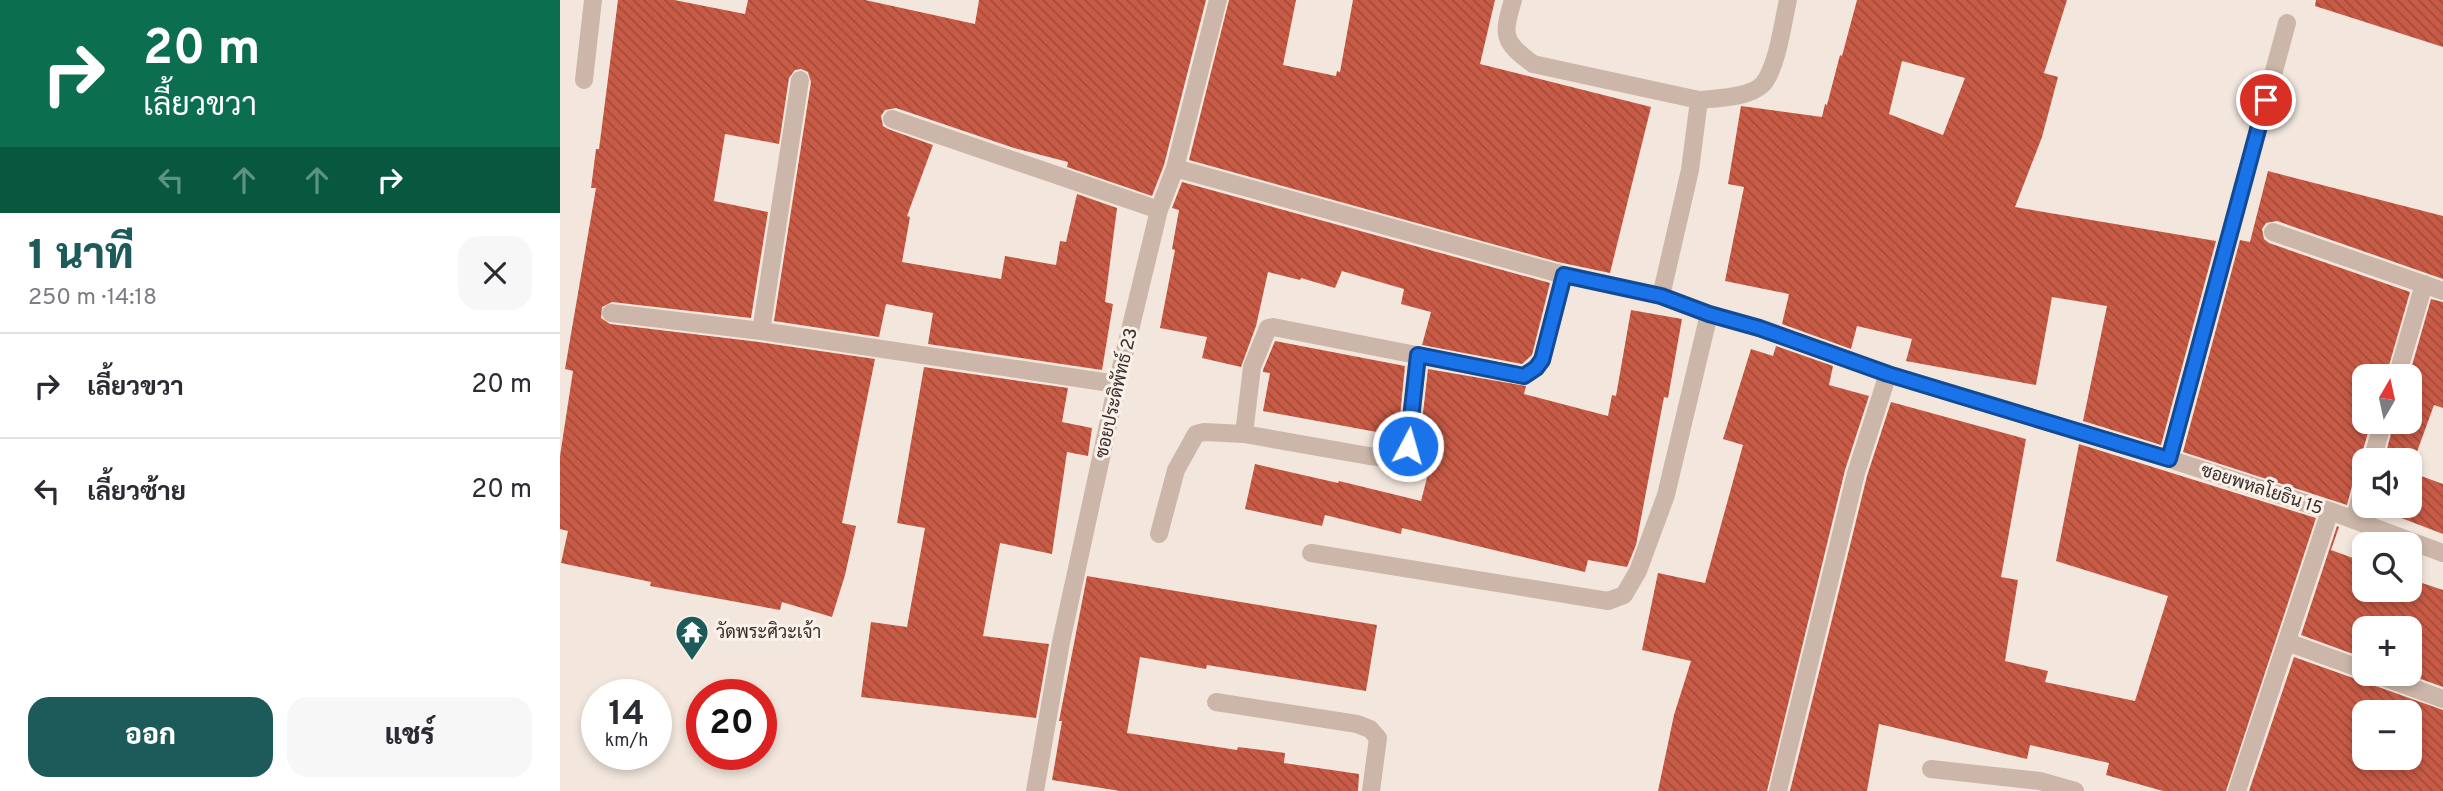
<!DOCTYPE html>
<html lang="th">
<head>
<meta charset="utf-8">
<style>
	body { margin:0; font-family:Overpass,Sarabun,sans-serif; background:#f7f7f7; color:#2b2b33; height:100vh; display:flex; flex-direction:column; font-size:26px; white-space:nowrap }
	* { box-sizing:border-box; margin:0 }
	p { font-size:23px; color:#7c7c81 }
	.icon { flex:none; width:38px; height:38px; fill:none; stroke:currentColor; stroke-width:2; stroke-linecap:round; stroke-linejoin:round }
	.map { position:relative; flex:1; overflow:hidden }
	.panel { display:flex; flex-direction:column; background:#fff; width:560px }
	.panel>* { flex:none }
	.top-card { background:#0b6e4f; color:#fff; overflow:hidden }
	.needle { width:46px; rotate:9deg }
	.buttons { position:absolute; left:1792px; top:364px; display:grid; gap:14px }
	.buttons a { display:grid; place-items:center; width:70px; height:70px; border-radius:14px; background:#fff; box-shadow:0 4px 10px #0003; font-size:35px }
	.speed { position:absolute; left:21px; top:679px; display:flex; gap:14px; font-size:35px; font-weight:700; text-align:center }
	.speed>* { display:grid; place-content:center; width:91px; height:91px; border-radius:50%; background:#fff; box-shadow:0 4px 10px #0003; line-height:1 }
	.speed small { font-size:18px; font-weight:400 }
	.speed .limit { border:10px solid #d22; background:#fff; color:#111 }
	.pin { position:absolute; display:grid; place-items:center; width:60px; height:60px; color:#fff; margin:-30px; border:4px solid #fff; border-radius:50%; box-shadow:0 2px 7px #0007 }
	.me { position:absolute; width:77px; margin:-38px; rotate:6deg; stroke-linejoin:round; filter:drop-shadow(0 0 5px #0008) }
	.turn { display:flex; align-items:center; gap:24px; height:147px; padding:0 28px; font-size:32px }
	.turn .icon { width:91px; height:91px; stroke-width:2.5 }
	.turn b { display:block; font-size:49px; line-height:60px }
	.lanes { display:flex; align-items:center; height:66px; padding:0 28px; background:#0003; justify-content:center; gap:35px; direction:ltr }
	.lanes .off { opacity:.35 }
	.round { display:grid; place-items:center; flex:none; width:74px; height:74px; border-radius:21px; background:#f7f7f7 }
	.headline { display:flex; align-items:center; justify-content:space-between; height:119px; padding:0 28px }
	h1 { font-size:42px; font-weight:800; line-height:52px; color:#1d5b5a }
	.action { display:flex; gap:14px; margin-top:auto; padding:14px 28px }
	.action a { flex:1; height:80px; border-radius:21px; background:#1d5b5a; color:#fff; font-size:28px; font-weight:800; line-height:80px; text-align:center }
	.action a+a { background:#f7f7f7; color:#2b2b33 }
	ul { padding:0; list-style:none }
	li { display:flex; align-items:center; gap:21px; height:105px; padding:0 28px; border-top:2px solid #e1e1e2 }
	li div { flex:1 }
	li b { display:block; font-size:26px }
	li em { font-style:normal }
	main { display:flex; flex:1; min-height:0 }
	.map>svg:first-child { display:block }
	.building { fill:url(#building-back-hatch); fill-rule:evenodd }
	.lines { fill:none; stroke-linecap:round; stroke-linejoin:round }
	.service { stroke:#ccb6a9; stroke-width:18 }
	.minor { stroke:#ccb6a9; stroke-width:18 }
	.route-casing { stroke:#114b97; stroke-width:18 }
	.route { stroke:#1a73e8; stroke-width:12 }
	.labels { text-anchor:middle; stroke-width:6; stroke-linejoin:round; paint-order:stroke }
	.street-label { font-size:18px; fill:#382c29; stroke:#faf1ea }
	.poi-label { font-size:18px; fill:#382c29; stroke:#faf1ea; text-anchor:start }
</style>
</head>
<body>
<main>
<section class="panel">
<div class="top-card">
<div class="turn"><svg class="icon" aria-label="right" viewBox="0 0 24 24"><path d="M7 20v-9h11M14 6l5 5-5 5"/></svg><div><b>20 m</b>เลี้ยวขวา</div></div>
<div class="lanes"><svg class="icon off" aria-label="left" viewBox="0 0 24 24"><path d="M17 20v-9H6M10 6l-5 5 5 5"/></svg><svg class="icon off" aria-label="ahead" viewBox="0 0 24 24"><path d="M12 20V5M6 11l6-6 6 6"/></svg><svg class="icon off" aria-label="ahead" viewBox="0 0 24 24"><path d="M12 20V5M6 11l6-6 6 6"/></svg><svg class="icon" aria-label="right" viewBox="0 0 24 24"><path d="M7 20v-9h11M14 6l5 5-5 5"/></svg></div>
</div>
<div class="headline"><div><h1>1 นาที</h1><p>250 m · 14:18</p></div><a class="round"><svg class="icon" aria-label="close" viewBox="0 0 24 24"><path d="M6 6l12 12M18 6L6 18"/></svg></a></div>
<ul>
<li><svg class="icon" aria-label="right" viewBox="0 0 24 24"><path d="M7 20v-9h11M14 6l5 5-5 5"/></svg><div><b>เลี้ยวขวา</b></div><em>20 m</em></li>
<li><svg class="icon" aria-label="left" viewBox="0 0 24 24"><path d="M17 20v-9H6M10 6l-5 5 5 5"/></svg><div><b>เลี้ยวซ้าย</b></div><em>20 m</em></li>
</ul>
<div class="action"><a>ออก</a><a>แชร์</a></div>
</section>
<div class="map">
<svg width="1883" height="791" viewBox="0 0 1883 791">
	<defs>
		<pattern id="building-back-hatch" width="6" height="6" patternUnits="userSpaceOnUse" patternTransform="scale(1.75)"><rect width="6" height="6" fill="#c85b46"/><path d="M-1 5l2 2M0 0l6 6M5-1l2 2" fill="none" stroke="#a34b3a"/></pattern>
	</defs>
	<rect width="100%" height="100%" fill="#f3e7dd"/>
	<path class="building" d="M 58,0 L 114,0 L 185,14 L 188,0 L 305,0 L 415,24 L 419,0 L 646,0 L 604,165 L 592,196 L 507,167 L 508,162 L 454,148 L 336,108 L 325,110 L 321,116 L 323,126 L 328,129 L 373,145 L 347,216 L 350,217 L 342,262 L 441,279 L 445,256 L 496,265 L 500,241 L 506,242 L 517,194 L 557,208 L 545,302 L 553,304 L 542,370 L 368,344 L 373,313 L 326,304 L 319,337 L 214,321 L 251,82 L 248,72 L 241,69 L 235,70 L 229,78 L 219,144 L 165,134 L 154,201 L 208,212 L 191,318 L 52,302 L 42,307 L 41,318 L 50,324 L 199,342 L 315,359 L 282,523 L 296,526 L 285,575 L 272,617 L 222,602 L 220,610 L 90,586 L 91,582 L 1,563 L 8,531 L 0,529 L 0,456 L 13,371 L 5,369 L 36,188 L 31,188 L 36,149 L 39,149 Z
		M 669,0 L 736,0 L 723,65 L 776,76 L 777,71 L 780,72 L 793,0 L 935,0 L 920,64 L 1091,107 L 1050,273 L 998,262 L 629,160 Z
		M 1297,0 L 1507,0 L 1484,73 L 1498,77 L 1482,137 L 1455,207 L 1656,241 L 1601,445 L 1523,421 L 1547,306 L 1492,297 L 1476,385 L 1346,361 L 1352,339 L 1297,326 L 1291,349 L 1222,324 L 1229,294 L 1165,281 L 1184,187 L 1168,184 L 1181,106 L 1262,117 L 1265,104 L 1267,105 L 1280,55 L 1282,56 ZM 1342,61 L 1405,78 L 1383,135 L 1329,114 Z
		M 1756,0 L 1883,0 L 1883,47 L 1755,6 Z
		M 1708,171 L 1883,216 L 1883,279 L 1717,221 L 1706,223 L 1702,229 L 1704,239 L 1709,243 L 1850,292 L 1826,376 L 1804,376 L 1804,422 L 1811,422 L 1801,457 L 1804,475 L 1797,477 L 1793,482 L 1787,505 L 1623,452 L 1680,240 L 1690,242 Z
		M 622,182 L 990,283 L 972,355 L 962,364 L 862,345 L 871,312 L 841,304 L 844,289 L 782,271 L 775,288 L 741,278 L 740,280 L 708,272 L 696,326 L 681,367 L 642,358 L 647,337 L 600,328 L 615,250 L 612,249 L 619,210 L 612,208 Z
		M 1871,299 L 1883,302 L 1883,408 L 1874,405 L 1850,471 L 1850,460 L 1824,460 L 1834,422 L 1850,422 L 1849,376 Z
		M 1071,310 L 1122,319 L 1108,398 L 1104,397 L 1076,545 L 1067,567 L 1028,560 L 1025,572 L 842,528 L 841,534 L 765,515 L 762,526 L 685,509 L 695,464 L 778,483 L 779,481 L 861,501 L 876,443 L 860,440 L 868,369 L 966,386 L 964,394 L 1048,416 L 1052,395 L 1056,396 Z
		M 715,341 L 845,366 L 838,436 L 703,411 L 710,373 L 703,372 L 703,370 Z
		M 1216,346 L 1273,366 L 1269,385 L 1309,396 L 1285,470 L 1207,791 L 1098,791 L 1114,715 L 1131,661 L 1082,650 L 1098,573 L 1145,583 L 1183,445 L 1163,439 L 1191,349 L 1213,356 Z
		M 364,367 L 508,388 L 502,422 L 532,428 L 528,456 L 507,452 L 492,554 L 440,543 L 423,636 L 489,644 L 476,718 L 301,697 L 311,622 L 347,627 L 365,528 L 337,523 Z
		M 1331,402 L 1466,439 L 1441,577 L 1458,580 L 1445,661 L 1488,671 L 1485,682 L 1575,701 L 1608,596 L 1496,561 L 1519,444 L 1756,518 L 1666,791 L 1603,791 L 1546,775 L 1549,763 L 1470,745 L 1467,759 L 1319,724 L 1307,791 L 1230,791 L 1307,476 Z
		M 1850,472 L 1883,484 L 1883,534 L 1810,506 L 1850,506 Z
		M 1777,526 L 1779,527 L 1771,550 L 1804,562 L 1804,590 L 1850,590 L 1850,579 L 1883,590 L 1883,687 L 1847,674 L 1850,674 L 1850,628 L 1804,628 L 1804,658 L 1741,635 Z
		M 527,576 L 817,625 L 806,691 L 647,665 L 646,669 L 580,657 L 567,733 L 677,750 L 678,747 L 725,753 L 724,763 L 799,774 L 798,791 L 560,791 L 492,780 L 502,721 L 499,721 Z
		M 1734,657 L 1883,710 L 1883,791 L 1689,791 ZM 1804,712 L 1850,712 L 1850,758 L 1804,758 Z"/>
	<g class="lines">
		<path class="service" d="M 953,0 C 942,36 943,42 973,64 L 1139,100 L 1130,170 L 1101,296
			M 24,80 L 33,0
			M 1139,100 C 1158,98 1189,98 1203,84 C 1217,68 1223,22 1228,0
			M 615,168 L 1004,275 L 1101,296 L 1149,314 L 1200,328
			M 858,355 L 848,446 L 842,455 L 828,458 L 809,456 L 684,434 L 692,367 L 708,328 L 713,327 L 964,376 L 976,368 L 982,360 L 1004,275
			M 599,534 L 616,470 L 636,434 L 644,432 L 684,434
			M 751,553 L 1048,601 L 1064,595 L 1078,571 L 1106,495 L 1149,314"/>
		<path class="minor" d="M 332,119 L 599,210
			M 1713,232 L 1883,291
			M 51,313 L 201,331 L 557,384
			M 1200,328 L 1328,374 L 1609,459 L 1770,511 L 1883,553
			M 201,331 L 240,80
			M 1837,376 L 1864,284
			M 1609,459 L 1727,23
			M 1812,460 L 1823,422
			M 1794,520 L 1804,486
			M 1727,642 L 1804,670
			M 1815,674 L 1883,699
			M 656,702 L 797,724 L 810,729 L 818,738 L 811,791
			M 1371,769 L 1480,781 L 1515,791
			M 475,791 L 501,642 L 557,384 L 599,210 L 615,168 L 658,0
			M 1218,791 L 1296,473 L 1328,374
			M 1677,791 L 1770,511"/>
	</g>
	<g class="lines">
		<defs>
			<path id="route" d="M 848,446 L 858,355 L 964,376 L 976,368 L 982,360 L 1004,275 L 1101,296 L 1149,314 L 1199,328 L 1328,374 L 1609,459 L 1706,100"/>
		</defs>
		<use href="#route" class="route-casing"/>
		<use href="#route" class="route"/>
	</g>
	<defs>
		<symbol id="temple-pin" viewBox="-11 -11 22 30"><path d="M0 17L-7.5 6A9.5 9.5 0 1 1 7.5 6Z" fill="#1d5b5a" stroke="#faf1ea"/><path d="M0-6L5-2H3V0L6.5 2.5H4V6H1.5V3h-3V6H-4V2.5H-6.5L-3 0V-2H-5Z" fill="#fff"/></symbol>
	</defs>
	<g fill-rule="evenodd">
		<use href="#temple-pin" x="113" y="613" width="38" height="52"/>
	</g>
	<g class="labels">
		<g class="street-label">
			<text transform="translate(556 393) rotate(-77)" y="6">ซอยประดิพัทธ์ 23</text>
			<text transform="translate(1702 489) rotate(18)" y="6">ซอยพหลโยธิน 15</text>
		</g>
		<g class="poi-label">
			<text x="156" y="638">วัดพระศิวะเจ้า</text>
		</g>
	</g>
</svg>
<div class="buttons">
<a><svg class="needle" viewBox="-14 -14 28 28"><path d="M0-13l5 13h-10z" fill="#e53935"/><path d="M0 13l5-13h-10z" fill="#7c7c81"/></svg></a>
<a><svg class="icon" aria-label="sound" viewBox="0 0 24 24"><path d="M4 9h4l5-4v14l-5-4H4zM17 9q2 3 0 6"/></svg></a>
<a><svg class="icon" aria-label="search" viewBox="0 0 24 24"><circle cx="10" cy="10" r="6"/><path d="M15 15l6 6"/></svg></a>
<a>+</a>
<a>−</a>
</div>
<div class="speed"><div>14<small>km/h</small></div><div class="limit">20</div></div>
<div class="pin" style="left:1706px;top:100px;background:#d93025"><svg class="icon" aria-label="arrive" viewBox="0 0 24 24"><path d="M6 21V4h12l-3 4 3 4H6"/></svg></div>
<svg class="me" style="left:848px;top:446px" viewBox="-20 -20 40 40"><circle r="17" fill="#1a73e8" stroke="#fff" stroke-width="3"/><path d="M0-11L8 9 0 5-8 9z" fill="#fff"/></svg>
</div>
</main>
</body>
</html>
